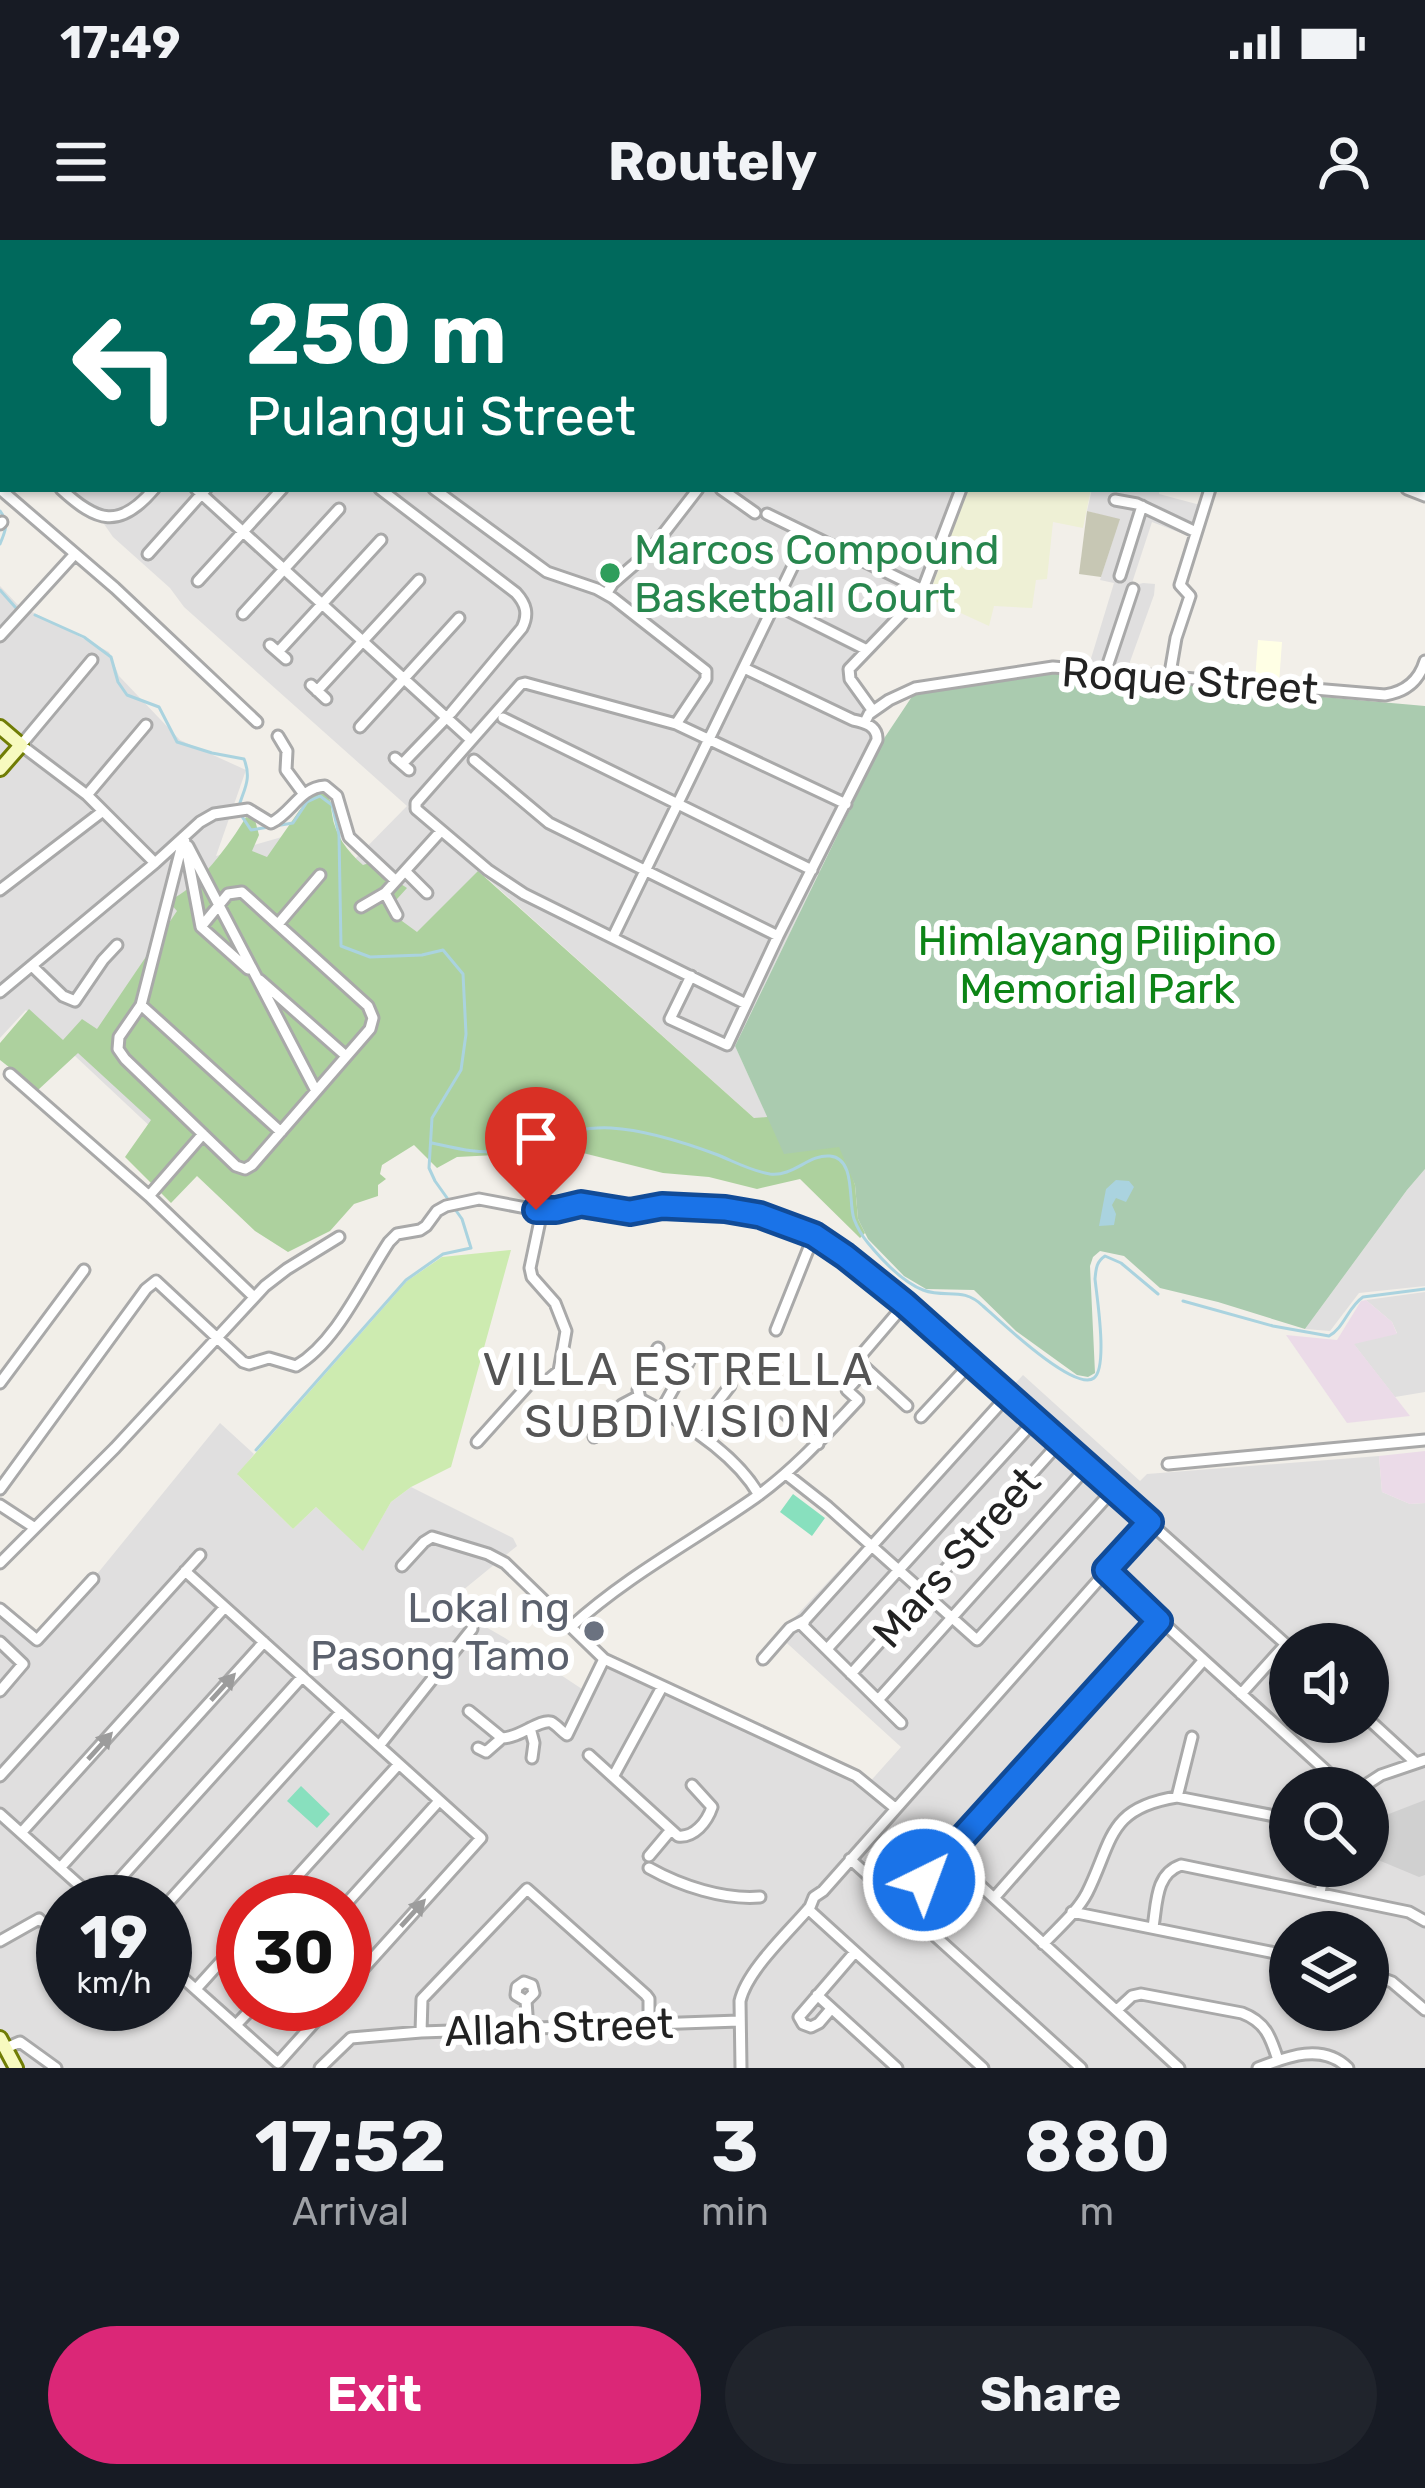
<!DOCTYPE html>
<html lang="en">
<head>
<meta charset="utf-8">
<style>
	body { margin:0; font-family:Rubik,sans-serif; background:#20242c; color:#f1f3f6; height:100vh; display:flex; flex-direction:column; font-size:45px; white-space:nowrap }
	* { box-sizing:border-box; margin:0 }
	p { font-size:39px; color:#9ea1a6 }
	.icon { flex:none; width:66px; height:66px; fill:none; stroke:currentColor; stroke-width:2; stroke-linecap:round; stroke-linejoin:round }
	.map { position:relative; height:1828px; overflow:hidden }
	.details { display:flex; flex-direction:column; background:#171b24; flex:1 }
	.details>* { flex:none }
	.banner { position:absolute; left:0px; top:0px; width:1425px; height:252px; box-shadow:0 3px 9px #0004; background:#00695c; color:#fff; overflow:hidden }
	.buttons { position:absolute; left:1269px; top:1383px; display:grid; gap:24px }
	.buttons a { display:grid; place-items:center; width:120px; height:120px; border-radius:50%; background:#171b24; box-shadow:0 3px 9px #0004; font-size:60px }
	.speed { position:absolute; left:36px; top:1635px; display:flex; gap:24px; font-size:60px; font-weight:700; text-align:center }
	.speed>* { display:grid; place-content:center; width:156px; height:156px; border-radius:50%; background:#171b24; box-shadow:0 3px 9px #0004; line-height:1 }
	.speed small { font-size:30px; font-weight:400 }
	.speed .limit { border:18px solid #d22; background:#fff; color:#111 }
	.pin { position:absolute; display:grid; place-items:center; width:102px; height:102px; color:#fff; margin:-123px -51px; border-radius:50% 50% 50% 0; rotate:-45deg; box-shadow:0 0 12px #0007 }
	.pin .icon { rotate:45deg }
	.me { position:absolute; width:132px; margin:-66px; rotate:42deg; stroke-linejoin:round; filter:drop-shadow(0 0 9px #0008) }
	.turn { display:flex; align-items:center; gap:42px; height:252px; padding:0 48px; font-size:54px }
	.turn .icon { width:156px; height:156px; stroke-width:2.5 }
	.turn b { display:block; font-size:84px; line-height:102px }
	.eta { display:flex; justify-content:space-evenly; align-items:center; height:204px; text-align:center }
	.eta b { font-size:72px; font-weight:700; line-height:84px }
	.primary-button { display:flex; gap:24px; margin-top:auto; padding:24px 48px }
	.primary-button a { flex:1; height:138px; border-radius:72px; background:#db2777; color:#fff; font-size:48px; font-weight:700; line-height:138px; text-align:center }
	.primary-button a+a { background:#20242c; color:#f1f3f6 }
	.status { display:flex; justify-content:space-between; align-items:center; height:84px; padding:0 60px; background:#171b24; direction:ltr }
	.status svg { height:33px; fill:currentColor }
	header { display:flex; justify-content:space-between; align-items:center; height:156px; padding:0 48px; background:#171b24; font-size:54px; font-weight:700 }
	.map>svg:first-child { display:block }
	.residential { fill:#e0dfdf; fill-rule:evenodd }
	.industrial { fill:#ebdbe8 }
	.education { fill:#ffffe5 }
	.religious { fill:#d0d0d0 }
	.construction { fill:#c7c7b4 }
	.farmland { fill:#eef0d5 }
	.grass { fill:#cdebb0 }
	.forest { fill:#add19e }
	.cemetery { fill:#aacbaf }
	.pitch { fill:#88e0be }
	.water { fill:#aad3df }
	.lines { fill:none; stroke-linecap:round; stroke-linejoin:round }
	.stream { stroke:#aad3df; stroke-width:3 }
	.river { stroke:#aad3df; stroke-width:16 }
	.street-casing { stroke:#a9a9a9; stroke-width:15 }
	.secondary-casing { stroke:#707d05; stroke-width:18 }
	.street { stroke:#fff; stroke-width:9 }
	.secondary { stroke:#f7fabf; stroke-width:12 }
	.oneway { fill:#9c9c9c }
	.route-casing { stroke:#114b97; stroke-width:30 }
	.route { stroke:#1a73e8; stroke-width:21 }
	.leisure-dot { fill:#2e9e5b; stroke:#fff; stroke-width:4.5 }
	.worship-dot { fill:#6b7280; stroke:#fff; stroke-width:4.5 }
	.labels { text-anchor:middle; stroke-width:12; stroke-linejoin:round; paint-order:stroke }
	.leisure-label { font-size:42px; fill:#27864d; stroke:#fff; text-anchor:start }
	.street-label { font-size:42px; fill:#222; stroke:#fff }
	.park-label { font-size:42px; fill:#0c8416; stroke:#fff }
	.worship-label { font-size:42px; fill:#5b616d; stroke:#fff; text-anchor:end }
	.neighbourhood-label { font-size:45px; letter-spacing:3px; fill:#555; stroke:#fff }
</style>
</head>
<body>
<div class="status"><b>17:49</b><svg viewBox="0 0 49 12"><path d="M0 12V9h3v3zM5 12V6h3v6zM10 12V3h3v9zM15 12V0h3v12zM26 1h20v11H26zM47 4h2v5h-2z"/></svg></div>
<header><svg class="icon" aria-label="menu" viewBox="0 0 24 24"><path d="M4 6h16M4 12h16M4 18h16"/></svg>Routely<svg class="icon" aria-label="person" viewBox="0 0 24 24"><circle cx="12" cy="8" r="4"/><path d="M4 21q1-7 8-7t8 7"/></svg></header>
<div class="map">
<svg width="1425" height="1828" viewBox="0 0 1425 1828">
	<rect width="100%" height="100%" fill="#f2efe9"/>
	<path class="residential" d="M 0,0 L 790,0 L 789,3 L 3,3 L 3,193 L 0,190 Z
		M 65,249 L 955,251 L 917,353 L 843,433 L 885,497 L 735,806 L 768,878 L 754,878 L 479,631 L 418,693 L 377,705 L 353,621 L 407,566 L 184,367 L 170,348 L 113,297 L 95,271 ZM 712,433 L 678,487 L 523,446 L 418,565 L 442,597 L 408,567 L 522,437 L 674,480 L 703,435 Z
		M 1092,249 L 1160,249 L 1159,254 L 1204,266 L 1194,298 L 1152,282 L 1131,346 L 1143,343 L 1155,344 L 1154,355 L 1127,430 L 1089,425 L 1114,343 L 1100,340 L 1119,280 L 1087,271 Z
		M 0,346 L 17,364 L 109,412 L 119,436 L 180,500 L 246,530 L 216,616 L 324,585 L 254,984 L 26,770 L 0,798 Z
		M 1425,929 L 1425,1046 L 1359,1053 L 1330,1091 L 1305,1089 L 1407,950 Z
		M 1425,1052 L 1425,1152 L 1395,1157 L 1353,1103 L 1397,1093 L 1392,1082 L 1366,1060 Z
		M 1023,1135 L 1140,1241 L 1147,1234 L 1379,1216 L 1382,1252 L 1410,1264 L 1425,1263 L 1425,1828 L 19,1828 L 0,1794 L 0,1371 L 36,1403 L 93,1339 L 220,1183 L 254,1214 L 238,1235 L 293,1289 L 316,1267 L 363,1310 L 391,1262 L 411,1247 L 513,1298 L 517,1306 L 446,1364 L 505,1398 L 588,1453 L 604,1423 L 867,1545 L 901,1507 L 778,1395 ZM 1290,1404 L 1368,1404 L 1368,1482 L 1290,1482 ZM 1290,1548 L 1368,1548 L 1368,1626 L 1290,1626 ZM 63,1662 L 165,1662 L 165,1764 L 63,1764 ZM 243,1662 L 345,1662 L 345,1764 L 243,1764 ZM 1290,1692 L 1368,1692 L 1368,1770 L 1290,1770 Z"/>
	<path class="industrial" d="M 1366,1060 L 1392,1082 L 1397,1094 L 1354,1104 L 1410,1176 L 1347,1183 L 1286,1095 L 1337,1100 L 1361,1061 Z
		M 1425,1211 L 1425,1263 L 1410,1264 L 1382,1252 L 1379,1216 Z"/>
	<path class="education" d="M 1258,400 L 1282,402 L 1279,443 L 1255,441 Z"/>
	<path class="religious" d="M 1425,1560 L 1425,1635 L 1419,1637 L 1371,1617 L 1381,1577 Z"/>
	<path class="construction" d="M 1087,271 L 1120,279 L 1101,337 L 1079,334 Z"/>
	<path class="farmland" d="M 968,249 L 1091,249 L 1083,288 L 1053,282 L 1047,339 L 1036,340 L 1032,368 L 994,366 L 989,386 L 928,358 Z"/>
	<path class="grass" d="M 511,1010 L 451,1227 L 411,1247 L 391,1262 L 363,1311 L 316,1267 L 293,1289 L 237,1234 L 407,1041 L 442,1017 Z"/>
	<path class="forest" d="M 319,553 L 327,554 C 335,572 329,555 332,574 C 335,595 347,611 363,625 L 369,623 L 407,648 L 387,670 L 417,692 L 478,631 L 754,878 L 767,877 L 767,862 L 837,888 L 855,945 L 858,979 L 865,993 L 860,998 L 800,939 L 757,949 L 709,937 L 663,933 L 583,913 L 576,902 L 532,913 L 457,917 L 437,928 L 414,905 L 382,925 L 380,934 L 386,939 L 378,945 L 378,956 L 354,964 L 330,991 L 288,1012 L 255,991 L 197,936 L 171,963 L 125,917 L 151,880 L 78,813 L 38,850 L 0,820 L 0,803 L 29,769 L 63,800 L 82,779 L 97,789 L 177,671 L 168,661 C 196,650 231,603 246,577 L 255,580 L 259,595 L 252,611 L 267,617 L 308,558 Z"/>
	<path class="cemetery" d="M 1044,432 L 1425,466 L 1425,929 L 1407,950 L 1305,1089 L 1218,1062 L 1160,1048 L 1124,1016 L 1100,1011 L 1093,1017 L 1090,1026 L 1095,1133 L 1088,1137 L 1077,1135 L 1016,1091 L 974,1050 L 926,1049 L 904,1036 L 868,999 L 858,979 L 855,945 L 839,907 L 784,914 L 735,806 L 885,497 L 913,455 Z"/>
	<path class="pitch" d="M 793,1254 L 825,1278 L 812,1296 L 780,1272 Z
		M 301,1546 L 330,1574 L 317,1588 L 287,1561 Z"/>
	<path class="water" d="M 1116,940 L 1129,941 L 1134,947 L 1126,962 L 1116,958 L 1112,965 L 1116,974 L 1114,985 L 1099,986 L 1106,949 Z"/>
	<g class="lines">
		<path class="stream" d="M 0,271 C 9,283 6,290 0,304
			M 0,350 L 16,368
			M 35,375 L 84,397 L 111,417 L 118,442 L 127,455 L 159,467 L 177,502 L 212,513 L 244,519 C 252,539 244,549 239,566
			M 241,575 L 251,590 L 293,583 L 307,562 L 320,556 L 332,565 L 339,595 L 341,706 L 370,717 L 422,715 L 443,710 L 463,734 L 466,794 L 461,830 L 432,878 L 429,928 L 435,941 L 462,979 L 471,1008 L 443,1014 L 406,1040 L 256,1210
			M 432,903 C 455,908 480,915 504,910 C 540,902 573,886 611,888 C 646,890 686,903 718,915 C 735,922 751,931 770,934 C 793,937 809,914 830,916 C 856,918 848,962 854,979 C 857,987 863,997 868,1003 C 882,1020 902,1042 923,1050 C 947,1059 962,1046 983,1066 C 999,1080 1075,1153 1094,1138 C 1108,1127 1097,1058 1095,1039 C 1096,1029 1096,1022 1105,1016 L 1121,1023 L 1158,1054
			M 1183,1061 L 1273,1086 L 1329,1096 C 1344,1088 1348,1067 1363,1057 L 1425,1049"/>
		<path class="river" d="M 1379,0 L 1382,3
			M 1422,45 L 1425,49"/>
		<defs>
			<path id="street" d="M 455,0 L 455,3
				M 523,0 L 523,3
				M 698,0 L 704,3
				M 263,3 L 270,0
				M 392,3 L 392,0
				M 654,3 L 656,0
				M 733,3 L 734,0
				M 0,45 L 3,48
				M 0,194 L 3,196
				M 1422,197 L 1425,196
				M 0,249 L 115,348 L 257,482
				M 61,249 C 97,282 119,290 154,249
				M 196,249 L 471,500
				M 380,249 L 516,353 C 526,364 529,374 522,388 L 451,473 L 402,524
				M 434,249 L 547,332 L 597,349 L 613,358 L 706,431 L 706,439 L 676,484
				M 721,249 L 755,273
				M 1407,249 L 1425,256
				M 1115,260 L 1137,264 L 1196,292
				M 767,274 L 923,350
				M 0,284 L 2,282
				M 148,314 L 206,249
				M 1120,336 L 1142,266
				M 198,341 L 282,249
				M 606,354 L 613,343 L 650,311 L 698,249
				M 775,364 L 867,410
				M 243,374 L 339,269
				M 0,396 L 74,315
				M 270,405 L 286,419
				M 278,412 L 381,300
				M 92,420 L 21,505 L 87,555 L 155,623
				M 1106,430 L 1133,349
				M 1169,439 L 1176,398 L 1190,356 L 1180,345 L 1210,249
				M 311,445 L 326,459
				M 317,451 L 419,340
				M 873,471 L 850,439 L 849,429 L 921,354 L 961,249
				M 503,478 L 812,630
				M 865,482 L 869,474 L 889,460 L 915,448 L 1053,427 L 1385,455 C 1405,452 1419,441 1425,421
				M 360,487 L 459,378
				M 278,496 L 287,511 L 286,530 L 303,553
				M 395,518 L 409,530
				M 474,520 L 549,583 L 778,696
				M 87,555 L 146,485
				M 184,597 L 201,687 L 228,654 L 242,652 L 368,766 L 373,778 L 370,789 L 252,925 L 245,929 L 236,926 L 125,819 L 118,809 L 119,797 L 141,765 Z
				M 188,606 L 316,851
				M 405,631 L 427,653
				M 0,650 L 103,571
				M 385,653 L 397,675
				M 361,667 L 385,653 L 441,591
				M 279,683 L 320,635
				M 201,687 L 248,729
				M 613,697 L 808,295
				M 32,726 L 63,756 L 75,761 L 103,720 L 117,705
				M 691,736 L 670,779 L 727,805 L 778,696 L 877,500 C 878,486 864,482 853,480 L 744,428
				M 260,740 L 346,816
				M 0,752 L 155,623 L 200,582 L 214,574 L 248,569 L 271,583 C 292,573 299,548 325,546 L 337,556 L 349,597 L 396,641
				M 746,764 L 524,654 L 488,630 L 416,569 L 416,563 L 521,444 L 525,443 L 676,484 L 846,564
				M 141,765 L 281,892
				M 10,834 L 149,956 L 254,1057
				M 149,956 L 203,894
				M 905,1064 L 857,1120 L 907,1166
				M 776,1090 L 814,995
				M 658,1108 L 638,1150 L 640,1159 C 681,1180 735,1213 759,1255
				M 0,1143 L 84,1030
				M 662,1169 L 689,1121
				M 780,1169 L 818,1204
				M 921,1177 L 972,1122
				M 695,1191 L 730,1146
				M 594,1197 L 622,1165 L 639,1156
				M 477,1202 L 531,1142 L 547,1141 L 559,1131 L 566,1091 L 555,1063 L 532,1037 L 530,1028 L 542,971
				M 1168,1224 L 1425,1200
				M 786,1234 L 828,1267 L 977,1400 L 1114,1249
				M 0,1249 L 146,1049 L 156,1041 L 243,1122 L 249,1124 L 269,1118 L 296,1126 C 337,1102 363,1041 389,1002 L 397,994 L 420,990 L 426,986 L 437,971 L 446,966 L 479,959 L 542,971 L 581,964 L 630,972 L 662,966 L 725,969 L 760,975 L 814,995 L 845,1015 L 905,1064 L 1290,1408
				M 0,1265 L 35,1288
				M 0,1323 L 115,1208 L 265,1046 L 287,1029 L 339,997
				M 402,1326 L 424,1302 L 432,1297 L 488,1314 L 505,1323 L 604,1419 L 856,1536 L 895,1568
				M 185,1331 L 481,1598 L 345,1749
				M 1106,1331 L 1345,1548
				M 0,1369 L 37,1400 L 93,1339
				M 805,1380 L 803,1386 L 901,1483
				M 572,1386 C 628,1335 695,1300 756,1257 C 795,1229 826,1194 858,1160 L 847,1150 L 866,1129
				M 0,1402 L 23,1424 L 0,1451
				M 827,1409 L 1036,1179
				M 763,1419 L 790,1388 L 805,1380 L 1009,1154
				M 851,1434 L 1061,1201
				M 1241,1454 L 1286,1404
				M 878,1460 L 1088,1226
				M 469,1471 L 502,1498 C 520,1498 539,1479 551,1482 C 557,1485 561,1491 567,1495 L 604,1419
				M 1368,1479 L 1416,1523
				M 530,1488 L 534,1503 L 532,1518
				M 379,1506 L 472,1389
				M 478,1508 L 486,1512 L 502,1498
				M 589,1515 L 678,1596 C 694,1598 707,1582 712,1567 L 692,1545
				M 0,1536 L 200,1315
				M 613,1537 L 662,1447
				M 1361,1548 L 1381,1535 L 1425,1520
				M 1177,1557 L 1192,1497
				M 0,1574 L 98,1662
				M 21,1593 L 225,1367
				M 947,1615 L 1179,1828
				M 649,1616 L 670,1591
				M 850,1619 L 1081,1828
				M 60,1628 L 264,1402
				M 649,1628 C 681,1646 724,1660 760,1657
				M 1320,1653 L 1325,1626
				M 994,1658 L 1203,1421
				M 99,1662 L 302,1437
				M 274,1662 L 399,1524
				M 345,1665 L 439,1561
				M 165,1666 L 341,1472
				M 901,1666 L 1159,1381
				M 808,1669 L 983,1828
				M 1072,1672 L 1290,1716
				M 1153,1687 C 1157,1664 1155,1634 1181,1625 L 1409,1672 L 1425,1681
				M 0,1701 L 39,1679 L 41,1681
				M 1043,1704 C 1058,1688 1077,1672 1087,1653 C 1113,1601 1107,1568 1177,1557 L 1290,1579
				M 165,1722 L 278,1823 L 331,1764
				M 1368,1733 L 1392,1742 L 1425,1770
				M 196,1749 L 243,1697
				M 817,1755 L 897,1828
				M 526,1761 L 516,1755 L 517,1747 L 524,1742 L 532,1745 L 534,1753 L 526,1761 L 528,1788
				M 831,1769 L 819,1783 L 811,1787 L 803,1784 L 799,1777 L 855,1712
				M 1117,1770 L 1132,1756 L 1141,1754 L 1242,1773 C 1266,1782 1271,1798 1278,1820
				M 236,1785 L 256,1764
				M 421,1792 L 422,1759 L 527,1649 L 646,1755 L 649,1759 L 649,1783
				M 6,1808 L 20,1802 L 56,1828
				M 320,1828 L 351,1798 L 421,1792 L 739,1781
				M 741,1828 L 740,1761 C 747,1730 789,1692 810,1667 L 814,1657 L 823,1651 L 1150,1282
				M 1258,1828 C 1288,1816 1323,1803 1348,1828"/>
			<path id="secondary" d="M 0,487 L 21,505 L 0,529
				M 0,1798 L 16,1828"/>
		</defs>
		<use href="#street" class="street-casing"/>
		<use href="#secondary" class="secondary-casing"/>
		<use href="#street" class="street"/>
		<use href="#secondary" class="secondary"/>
	</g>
	<defs><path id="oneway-solid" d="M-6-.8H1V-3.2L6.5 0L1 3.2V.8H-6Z" transform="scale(3)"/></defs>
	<g class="oneway">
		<use href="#oneway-solid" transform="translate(223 1447) rotate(-48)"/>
		<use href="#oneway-solid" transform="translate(100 1506) rotate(-48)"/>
		<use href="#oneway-solid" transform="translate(413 1673) rotate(-48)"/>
	</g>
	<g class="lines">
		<defs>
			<path id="route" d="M 536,970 L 556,970 L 581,964 L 630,972 L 662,966 L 725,969 L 760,975 L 814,995 L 845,1016 L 905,1064 L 1150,1282 L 1106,1330 L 1159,1381 L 924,1640"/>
		</defs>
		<use href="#route" class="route-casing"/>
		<use href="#route" class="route"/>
	</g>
	<circle class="leisure-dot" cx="610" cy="333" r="12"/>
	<circle class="worship-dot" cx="594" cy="1391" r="12"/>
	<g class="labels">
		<g class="leisure-label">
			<text x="634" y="324">Marcos Compound<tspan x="634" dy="48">Basketball Court</tspan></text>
		</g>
		<g class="street-label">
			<text transform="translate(1190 440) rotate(4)" y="15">Roque Street</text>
			<text transform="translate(956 1317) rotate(-48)" y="15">Mars Street</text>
			<text transform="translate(559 1787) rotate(-2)" y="15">Allah Street</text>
		</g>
		<g class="park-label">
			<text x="1097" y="715">Himlayang Pilipino<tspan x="1097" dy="48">Memorial Park</tspan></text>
		</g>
		<g class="worship-label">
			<text x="570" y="1382">Lokal ng<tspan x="570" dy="48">Pasong Tamo</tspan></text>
		</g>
		<g class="neighbourhood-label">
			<text x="679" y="1145">VILLA ESTRELLA<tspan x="679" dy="52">SUBDIVISION</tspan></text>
		</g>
	</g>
</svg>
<div class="buttons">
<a><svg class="icon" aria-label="sound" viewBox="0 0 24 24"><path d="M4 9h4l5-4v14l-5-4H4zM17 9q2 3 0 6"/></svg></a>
<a><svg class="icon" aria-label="search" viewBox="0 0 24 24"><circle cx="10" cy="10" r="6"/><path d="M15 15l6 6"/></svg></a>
<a><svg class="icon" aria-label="layers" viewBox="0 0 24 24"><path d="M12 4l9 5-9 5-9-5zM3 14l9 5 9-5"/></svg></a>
</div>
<div class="speed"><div>19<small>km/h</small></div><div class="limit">30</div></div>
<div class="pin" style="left:536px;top:970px;background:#d93025"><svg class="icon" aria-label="arrive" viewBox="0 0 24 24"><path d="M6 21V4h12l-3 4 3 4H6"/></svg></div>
<svg class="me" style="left:924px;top:1640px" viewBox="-20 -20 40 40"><circle r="17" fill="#1a73e8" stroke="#fff" stroke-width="3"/><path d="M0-11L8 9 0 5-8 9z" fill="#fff"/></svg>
<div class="banner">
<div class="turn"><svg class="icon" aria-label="left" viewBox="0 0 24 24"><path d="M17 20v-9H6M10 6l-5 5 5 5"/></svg><div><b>250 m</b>Pulangui Street</div></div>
</div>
</div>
<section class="details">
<div class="eta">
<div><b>17:52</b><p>Arrival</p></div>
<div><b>3</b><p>min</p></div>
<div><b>880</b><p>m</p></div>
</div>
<div class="primary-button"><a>Exit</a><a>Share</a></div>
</section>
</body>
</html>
